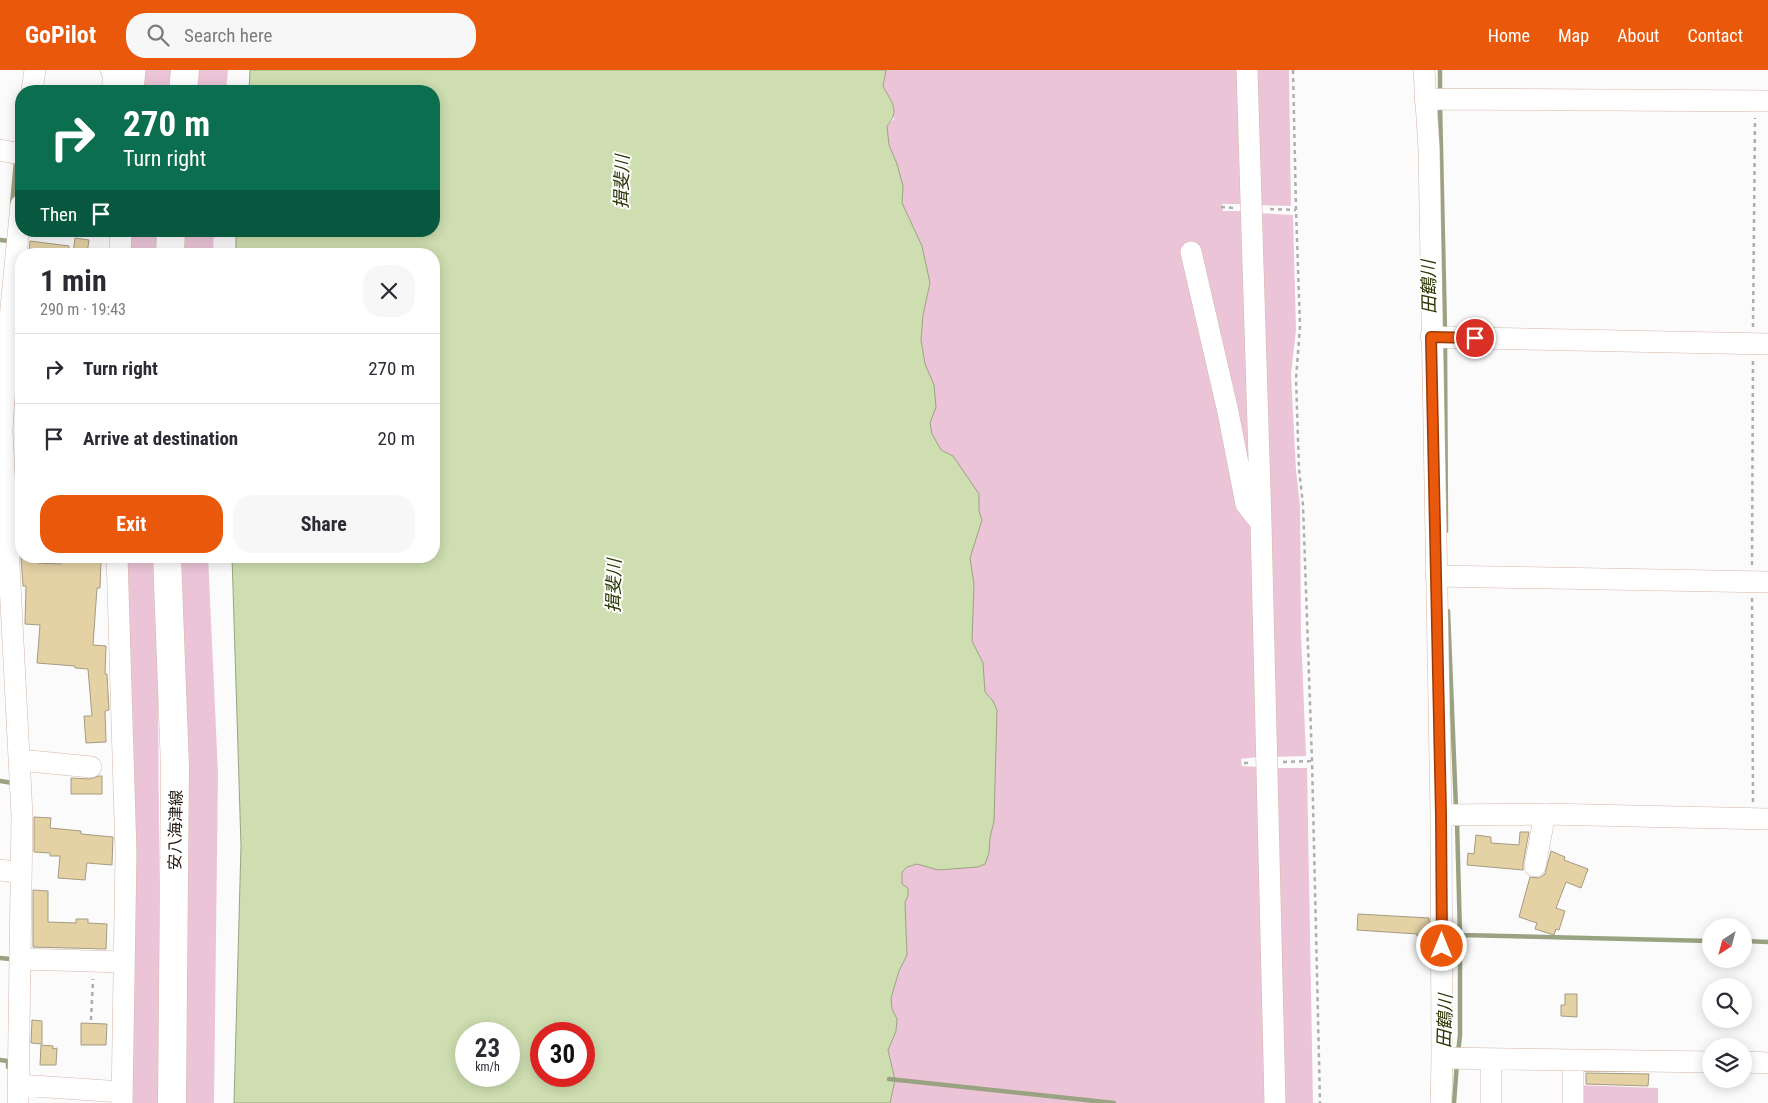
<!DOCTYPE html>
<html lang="en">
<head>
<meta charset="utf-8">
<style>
	body { margin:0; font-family:"Roboto Condensed","Noto Sans JP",sans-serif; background:#f7f7f7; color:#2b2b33; height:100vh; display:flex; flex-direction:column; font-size:19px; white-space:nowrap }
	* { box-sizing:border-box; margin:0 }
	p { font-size:16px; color:#7c7c81 }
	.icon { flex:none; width:28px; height:28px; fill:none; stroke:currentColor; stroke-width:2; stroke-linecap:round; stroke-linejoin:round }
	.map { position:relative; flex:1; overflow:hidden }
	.details { position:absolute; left:15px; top:178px; width:425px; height:315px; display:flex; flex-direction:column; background:#fff; border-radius:20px; box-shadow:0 2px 12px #0003 }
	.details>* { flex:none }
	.top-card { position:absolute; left:15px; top:15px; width:425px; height:152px; border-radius:20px; box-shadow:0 2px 12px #0003; background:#0b6e4f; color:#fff; overflow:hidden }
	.needle { width:32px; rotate:216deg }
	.fabs { position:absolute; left:1702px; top:848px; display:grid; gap:10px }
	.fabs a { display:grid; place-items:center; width:50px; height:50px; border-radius:50%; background:#fff; box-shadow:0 2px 12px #0003; font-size:25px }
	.speed { position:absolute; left:455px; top:952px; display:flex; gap:10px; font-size:25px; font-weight:700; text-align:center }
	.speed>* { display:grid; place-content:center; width:65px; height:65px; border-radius:50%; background:#fff; box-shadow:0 2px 12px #0003; line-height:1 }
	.speed small { font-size:12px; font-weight:400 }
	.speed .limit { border:8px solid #d22; background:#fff; color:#111 }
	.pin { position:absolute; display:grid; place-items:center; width:42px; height:42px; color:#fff; margin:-21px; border:2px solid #fff; border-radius:50%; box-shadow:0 1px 5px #0007 }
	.me { position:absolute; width:55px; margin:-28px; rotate:0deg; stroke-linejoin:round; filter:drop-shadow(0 0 4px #0008) }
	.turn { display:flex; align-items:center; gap:18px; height:105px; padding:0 25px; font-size:22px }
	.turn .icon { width:65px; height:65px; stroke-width:2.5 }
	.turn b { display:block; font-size:35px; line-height:42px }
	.then { display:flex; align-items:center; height:48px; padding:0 25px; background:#0003; gap:10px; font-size:19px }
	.round { display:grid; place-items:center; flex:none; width:52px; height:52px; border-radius:20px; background:#f7f7f7 }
	.headline { display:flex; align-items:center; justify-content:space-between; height:85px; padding:0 25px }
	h1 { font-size:30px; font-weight:700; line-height:38px }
	.primary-button { display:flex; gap:10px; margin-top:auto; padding:10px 25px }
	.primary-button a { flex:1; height:58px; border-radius:20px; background:#ea580c; color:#fff; font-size:20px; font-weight:700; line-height:58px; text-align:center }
	.primary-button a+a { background:#f7f7f7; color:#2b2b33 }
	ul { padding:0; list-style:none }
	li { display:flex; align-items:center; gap:15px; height:70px; padding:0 25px; border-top:1px solid #e1e1e2 }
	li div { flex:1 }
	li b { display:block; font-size:19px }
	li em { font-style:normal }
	header { display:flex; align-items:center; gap:30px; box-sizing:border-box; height:70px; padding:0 25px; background:#ea580c; color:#fff }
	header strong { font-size:24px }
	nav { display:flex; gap:28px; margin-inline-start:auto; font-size:18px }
	.search { width:350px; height:45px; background:#f7f7f7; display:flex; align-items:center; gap:12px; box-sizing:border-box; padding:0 18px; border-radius:20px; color:#7c7c81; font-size:19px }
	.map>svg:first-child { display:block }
	.green { fill:#ebc5d7 }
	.water { fill:#cedeb0; stroke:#9aa381; fill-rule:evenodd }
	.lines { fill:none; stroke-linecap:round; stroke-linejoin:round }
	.stream { stroke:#9aa381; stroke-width:4.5 }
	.building { fill:#e4d2a5; stroke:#a59b82 }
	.minor-casing { stroke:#d3b9a8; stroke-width:22 }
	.major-casing { stroke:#d3b9a8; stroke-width:29 }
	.path { stroke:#b0adab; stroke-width:2.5; stroke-dasharray:4 4; stroke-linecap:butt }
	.minor { stroke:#fff; stroke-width:21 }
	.major { stroke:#fff; stroke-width:28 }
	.route-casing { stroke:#983908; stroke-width:12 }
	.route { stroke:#ea580c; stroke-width:9 }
	.labels { text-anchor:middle; stroke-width:4; stroke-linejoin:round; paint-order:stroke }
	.street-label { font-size:16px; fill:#221913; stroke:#fff }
	.water-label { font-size:18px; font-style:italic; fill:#2c3804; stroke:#fff }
</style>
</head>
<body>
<header>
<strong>GoPilot</strong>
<div class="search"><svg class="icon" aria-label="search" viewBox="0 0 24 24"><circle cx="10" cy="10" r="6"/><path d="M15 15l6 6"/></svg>Search here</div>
<nav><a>Home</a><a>Map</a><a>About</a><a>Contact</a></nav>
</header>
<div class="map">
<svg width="1768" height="1033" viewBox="0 0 1768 1033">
	<rect width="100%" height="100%" fill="#fbfbfb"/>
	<path class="green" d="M 140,0 L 175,0 L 173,21 L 138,21 Z
		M 193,0 L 228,0 L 226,21 L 191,21 Z
		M 886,0 L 1240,0 L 1243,134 L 1222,134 L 1223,141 L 1243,141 L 1250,420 L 1242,443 L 1252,459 L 1258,687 L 1241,689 L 1242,696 L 1259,697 L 1266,1033 L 890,1033 L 895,1010 L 888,980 L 896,961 L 897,950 L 892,939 L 891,928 L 899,901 L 907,885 L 905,832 L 908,826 L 908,819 L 902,814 L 901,809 L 920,715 L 923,334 L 925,294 L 921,270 L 923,245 L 930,213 L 922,176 L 902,133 L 903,116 L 897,94 L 889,75 L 887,56 L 894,49 L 888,26 L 882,16 Z
		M 1254,0 L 1289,0 L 1291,136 L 1257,135 Z
		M 1257,143 L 1293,145 L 1296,260 L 1291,304 L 1296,400 L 1300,436 L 1301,563 L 1306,686 L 1273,687 Z
		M 126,161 L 162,161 L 161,184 L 125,184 Z
		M 181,161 L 214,161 L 213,184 L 180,184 Z
		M 121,486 L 157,486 L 161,1033 L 126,1033 Z
		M 175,486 L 208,486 L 218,703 L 214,1033 L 180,1033 Z
		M 1273,698 L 1307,698 L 1313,1033 L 1282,1033 Z
		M 1577,1015 L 1658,1018 L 1658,1033 L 1577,1033 Z"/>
	<path class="water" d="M 250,0 L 886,0 L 883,16 C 891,32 901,40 887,56 L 889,75 L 897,94 L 903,116 L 902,133 L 922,176 L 930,213 L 923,245 L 921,270 L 925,294 L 934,315 L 936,337 L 930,353 L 932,364 L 941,380 L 953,386 L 979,424 L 979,441 L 982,450 L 970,488 L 974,514 L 972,571 L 983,593 L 985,622 L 993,631 L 997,640 L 994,751 L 990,768 L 989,783 L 985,794 L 978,797 L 938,800 L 917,794 L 907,797 L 902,802 L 902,814 L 908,818 L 908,826 L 905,832 L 907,885 L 899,901 L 891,928 L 892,939 L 897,949 L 896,961 L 888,980 L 895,1010 L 890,1033 L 234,1033 L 241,776 L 232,486 L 434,486 L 434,184 L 236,184 L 236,161 L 434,161 L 434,21 L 249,21 ZM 466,964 L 509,964 L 509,1006 L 466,1006 ZM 541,964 L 584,964 L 584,1006 L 541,1006 Z"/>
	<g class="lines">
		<path class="stream" d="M 1440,0 L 1440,24
			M 1440,34 L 1445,261
			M 18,73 L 21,38
			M 12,134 L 16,92
			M 0,170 L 9,171
			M 1445,274 L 1446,461
			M 1448,541 L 1456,738
			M 0,711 L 13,713
			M 1457,751 L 1460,865 L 1460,965 L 1458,983
			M 1460,865 L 1711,871
			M 1744,871 L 1768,872
			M 0,888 L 10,889
			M 0,990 L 8,991 L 8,997
			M 889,1009 L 1114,1033
			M 1454,1033 L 1457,993"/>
	</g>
	<path class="building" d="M 75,168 L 89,170 L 87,184 L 73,184 Z
		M 30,171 L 69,176 L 68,184 L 29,184 Z
		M 61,486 L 81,486 L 81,491 L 101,491 L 100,518 L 97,518 L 93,575 L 106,576 L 105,604 L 107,604 L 109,640 L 105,641 L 106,672 L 86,673 L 84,646 L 92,646 L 88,599 L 75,598 L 75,596 L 37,593 L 40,555 L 25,554 L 26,516 L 23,516 L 21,487 L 37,488 L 37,493 L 61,494 Z
		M 99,706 L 102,706 L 102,724 L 71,724 L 71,708 L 90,709 Z
		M 34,747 L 51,748 L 50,758 L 81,761 L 81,764 L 113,767 L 112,795 L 87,793 L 85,810 L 58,808 L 60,786 L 50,786 L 50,783 L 34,782 Z
		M 1520,762 L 1529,762 L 1523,794 L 1523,800 L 1467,795 L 1468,783 L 1474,784 L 1476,765 L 1491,767 L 1491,773 L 1519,775 Z
		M 1551,781 L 1565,787 L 1564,790 L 1588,799 L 1581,818 L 1566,812 L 1556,838 L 1565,841 L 1559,860 L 1556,859 L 1554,865 L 1535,859 L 1537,853 L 1519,847 L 1530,807 L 1539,808 L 1545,804 Z
		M 33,820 L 48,821 L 48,852 L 76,853 L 76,849 L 88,849 L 88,853 L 107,854 L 106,879 L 33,877 Z
		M 1358,844 L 1429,848 L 1429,867 L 1417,866 L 1417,864 L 1357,860 Z
		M 1565,924 L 1577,924 L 1577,947 L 1561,946 L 1561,935 L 1565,935 Z
		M 32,950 L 42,951 L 42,974 L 31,973 Z
		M 81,953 L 107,954 L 106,975 L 81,975 Z
		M 41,975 L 53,976 L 53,979 L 57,978 L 56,995 L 40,995 Z
		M 1586,1003 L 1649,1004 L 1648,1016 L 1586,1014 Z"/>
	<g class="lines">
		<defs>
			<path id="minor" d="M 111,0 L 114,2 L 112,21
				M 1247,0 L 1261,453 L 1275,1033
				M 1424,0 L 1429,79 L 1441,745 L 1442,988 L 1441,1033
				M 32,21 L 35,0
				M 133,21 L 135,0
				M 1425,29 L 1768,31
				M 0,80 L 21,84
				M 1191,182 L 1228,342 L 1246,434 L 1261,453
				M 120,184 L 121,161
				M 1431,267 L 1768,274
				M 117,486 L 126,783 L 122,1033
				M 1436,506 L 1768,512
				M 20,690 L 91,697
				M 1441,745 L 1545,744 L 1768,749
				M 1535,796 L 1545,744
				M 0,800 L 20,803
				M 21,889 L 124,892
				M 1442,988 L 1711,992
				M 1491,989 L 1491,1033
				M 1573,990 L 1573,1033
				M 1744,992 L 1768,993
				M 18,1015 L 122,1022
				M 18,1033 L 22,745 L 2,360 L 9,259 L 21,135"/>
			<path id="major" d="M 183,21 L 185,0
				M 170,184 L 171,161
				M 167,486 L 175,697 L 172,1033"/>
		</defs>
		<use href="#minor" class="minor-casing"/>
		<use href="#major" class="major-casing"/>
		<path class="path" d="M 1293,0 L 1296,140 L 1300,256 L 1296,309 L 1299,399 L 1303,435 L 1312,691 L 1320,1033
			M 1221,137 L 1234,138
			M 1270,139 L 1296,140
			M 1753,257 L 1755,48
			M 1752,495 L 1753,290
			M 1752,528 L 1753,732
			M 1283,692 L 1312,691
			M 1244,693 L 1250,693
			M 91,950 L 93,909"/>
		<use href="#minor" class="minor"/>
		<use href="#major" class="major"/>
	</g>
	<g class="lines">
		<defs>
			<path id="route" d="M 1442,876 L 1441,745 L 1431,267 L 1475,268"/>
		</defs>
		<use href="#route" class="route-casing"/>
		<use href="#route" class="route"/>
	</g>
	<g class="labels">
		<g class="street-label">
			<text transform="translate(175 760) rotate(-89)" y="6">安八海津線</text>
		</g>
		<g class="water-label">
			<text transform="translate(622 112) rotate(-89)" y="6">揖斐川</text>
			<text transform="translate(1429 217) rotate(-91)" y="6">田鶴川</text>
			<text transform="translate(614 516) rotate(-89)" y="6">揖斐川</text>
			<text transform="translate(1445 951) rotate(-88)" y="6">田鶴川</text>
		</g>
	</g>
</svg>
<div class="fabs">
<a><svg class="needle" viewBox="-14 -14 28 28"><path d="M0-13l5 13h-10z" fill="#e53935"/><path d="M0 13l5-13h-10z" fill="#7c7c81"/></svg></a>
<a><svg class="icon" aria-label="search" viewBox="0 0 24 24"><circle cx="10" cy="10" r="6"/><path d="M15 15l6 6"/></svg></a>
<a><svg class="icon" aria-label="layers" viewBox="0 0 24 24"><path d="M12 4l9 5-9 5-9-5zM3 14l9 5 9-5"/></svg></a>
</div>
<div class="speed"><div>23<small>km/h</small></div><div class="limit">30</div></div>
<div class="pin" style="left:1475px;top:268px;background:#d93025"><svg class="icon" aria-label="arrive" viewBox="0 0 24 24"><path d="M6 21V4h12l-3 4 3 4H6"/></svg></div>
<svg class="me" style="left:1442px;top:876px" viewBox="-20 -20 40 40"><circle r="17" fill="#ea580c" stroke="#fff" stroke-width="3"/><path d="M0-11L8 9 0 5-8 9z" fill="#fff"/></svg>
<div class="top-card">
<div class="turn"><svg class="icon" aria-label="right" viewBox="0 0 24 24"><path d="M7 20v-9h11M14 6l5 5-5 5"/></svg><div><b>270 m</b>Turn right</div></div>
<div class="then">Then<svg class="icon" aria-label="arrive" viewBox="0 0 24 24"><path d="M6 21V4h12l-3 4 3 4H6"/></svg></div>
</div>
<section class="details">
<div class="headline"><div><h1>1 min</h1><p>290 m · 19:43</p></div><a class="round"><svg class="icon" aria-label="close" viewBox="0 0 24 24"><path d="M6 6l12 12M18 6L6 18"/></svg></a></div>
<ul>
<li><svg class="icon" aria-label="right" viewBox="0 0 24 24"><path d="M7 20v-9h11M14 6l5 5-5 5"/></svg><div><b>Turn right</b></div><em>270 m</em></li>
<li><svg class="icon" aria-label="arrive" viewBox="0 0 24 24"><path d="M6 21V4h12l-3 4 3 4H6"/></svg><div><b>Arrive at destination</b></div><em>20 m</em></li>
</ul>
<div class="primary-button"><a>Exit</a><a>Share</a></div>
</section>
</div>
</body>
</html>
